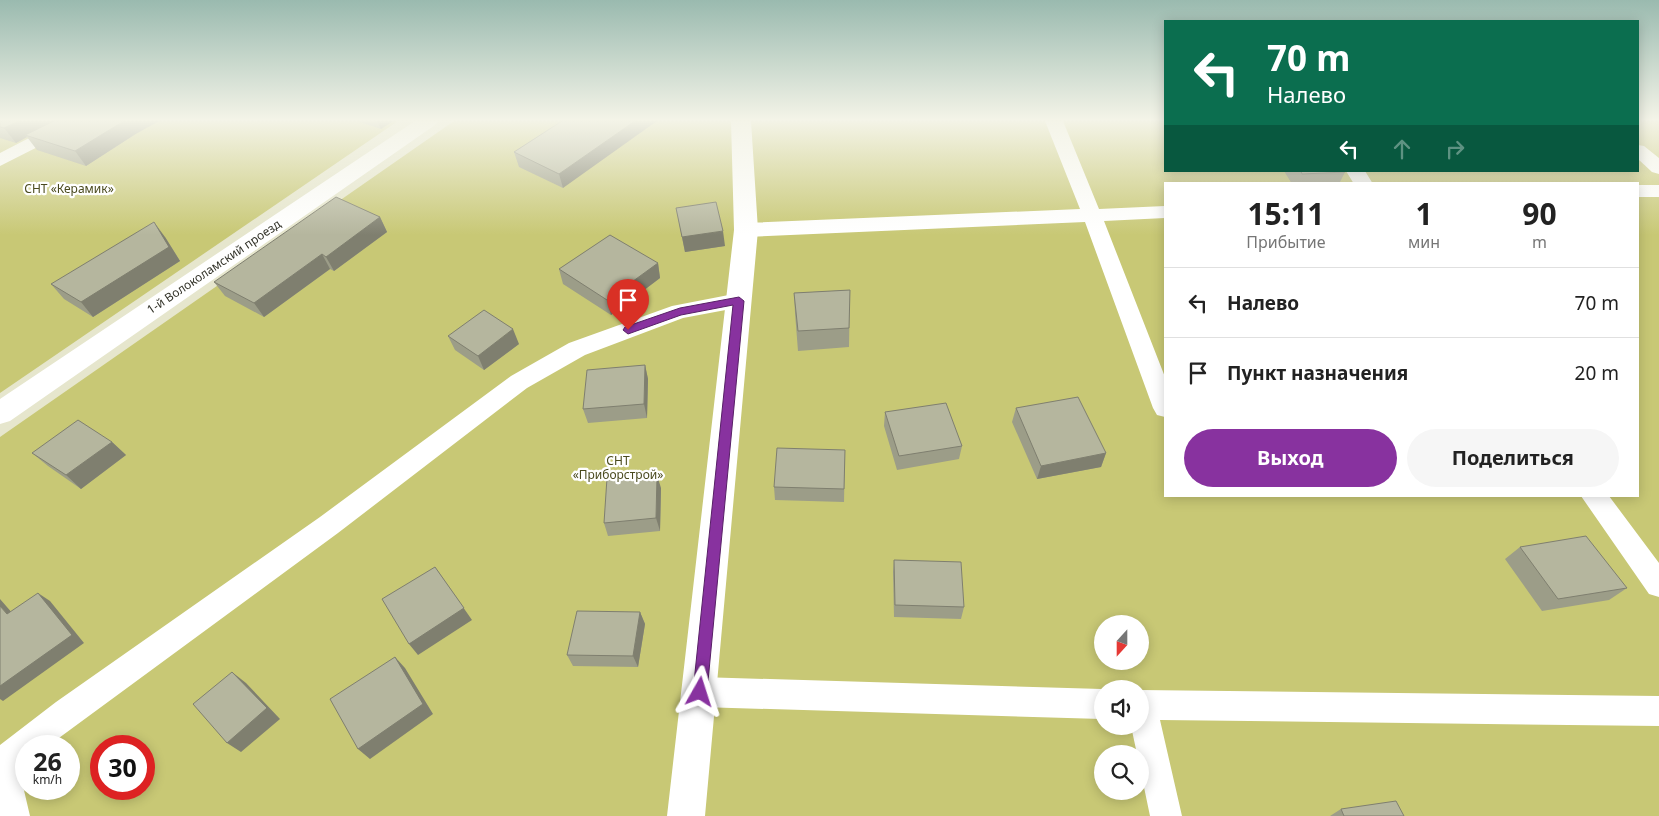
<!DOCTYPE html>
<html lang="ru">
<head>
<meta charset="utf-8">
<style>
	body { margin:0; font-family:"Noto Sans",sans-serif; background:#f6f6f6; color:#222; height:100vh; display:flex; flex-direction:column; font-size:19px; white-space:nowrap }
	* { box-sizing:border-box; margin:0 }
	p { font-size:16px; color:#767676 }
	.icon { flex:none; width:28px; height:28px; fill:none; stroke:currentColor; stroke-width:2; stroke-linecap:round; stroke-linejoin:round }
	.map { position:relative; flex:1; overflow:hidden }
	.panel { position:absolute; left:1164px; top:182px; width:475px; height:315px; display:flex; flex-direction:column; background:#fff; border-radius:0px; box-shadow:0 2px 12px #0003 }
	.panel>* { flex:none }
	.banner { position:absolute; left:1164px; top:20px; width:475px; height:152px; border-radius:0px; box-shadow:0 2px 12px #0003; background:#0b6e4f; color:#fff; overflow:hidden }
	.needle { width:32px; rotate:201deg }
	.tools { position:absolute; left:1094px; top:615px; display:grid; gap:10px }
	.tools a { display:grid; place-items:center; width:55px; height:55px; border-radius:50%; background:#fff; box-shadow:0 2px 12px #0003; font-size:25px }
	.speed { position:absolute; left:15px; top:735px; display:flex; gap:10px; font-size:25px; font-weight:700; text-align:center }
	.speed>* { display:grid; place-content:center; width:65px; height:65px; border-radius:50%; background:#fff; box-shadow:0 2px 12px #0003; line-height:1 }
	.speed small { font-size:12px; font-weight:400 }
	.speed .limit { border:8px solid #d22; background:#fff; color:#111 }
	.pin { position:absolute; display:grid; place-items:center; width:42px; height:42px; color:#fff; margin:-51px -21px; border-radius:50% 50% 50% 0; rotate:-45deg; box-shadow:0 0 5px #0007 }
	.pin .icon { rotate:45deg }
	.me { position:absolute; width:55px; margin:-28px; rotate:6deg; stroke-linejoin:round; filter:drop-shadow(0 0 4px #0008) }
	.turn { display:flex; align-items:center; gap:18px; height:105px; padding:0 20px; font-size:22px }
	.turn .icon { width:65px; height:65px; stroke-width:2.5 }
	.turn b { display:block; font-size:35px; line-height:42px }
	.lanes { display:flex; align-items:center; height:48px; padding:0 20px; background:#0003; justify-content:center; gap:25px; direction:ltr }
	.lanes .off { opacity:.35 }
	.eta { display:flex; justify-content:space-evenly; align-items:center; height:85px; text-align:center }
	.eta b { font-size:30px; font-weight:700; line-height:35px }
	.cta { display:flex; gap:10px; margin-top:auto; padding:10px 20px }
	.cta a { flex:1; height:58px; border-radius:30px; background:#88329f; color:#fff; font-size:20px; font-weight:700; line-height:58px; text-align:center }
	.cta a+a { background:#f6f6f6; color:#222 }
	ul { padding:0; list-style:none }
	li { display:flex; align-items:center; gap:15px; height:70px; padding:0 20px; border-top:1px solid #e0e0e0 }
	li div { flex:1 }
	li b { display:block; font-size:19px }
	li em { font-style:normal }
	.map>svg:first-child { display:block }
	.green { fill:#c8c875; fill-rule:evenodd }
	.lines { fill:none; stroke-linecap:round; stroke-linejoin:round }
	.lane { fill:#fff; fill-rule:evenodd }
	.street { fill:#fff; fill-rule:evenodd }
	.wall { fill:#9c9d88 }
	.shaded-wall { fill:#7f7f6f }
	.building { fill:#b5b69e; stroke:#7f7f6f }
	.route { fill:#88329f; stroke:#582067 }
	.labels { text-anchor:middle; stroke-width:4.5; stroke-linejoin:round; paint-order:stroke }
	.park-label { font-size:12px; fill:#4a4a1e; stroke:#fff }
	.street-label { font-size:12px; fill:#313127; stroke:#fff }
</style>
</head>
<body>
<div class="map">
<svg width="1659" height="816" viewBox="0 0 1659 816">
	<rect width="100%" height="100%" fill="#e6e6cd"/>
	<path class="green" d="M 0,121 L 398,121 L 0,393 Z
		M 454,121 L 1165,121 L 1165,171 L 1638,171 L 1638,121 L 1659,121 L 1659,816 L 0,816 L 0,437 ZM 1165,184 L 1638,184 L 1638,496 L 1165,496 ZM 1102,624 L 1140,624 L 1140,661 L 1102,661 ZM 1102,689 L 1140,689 L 1140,726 L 1102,726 ZM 26,746 L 69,746 L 69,789 L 26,789 ZM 101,746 L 144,746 L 144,789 L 101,789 ZM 1102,754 L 1140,754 L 1140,791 L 1102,791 Z"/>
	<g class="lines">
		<path class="lane" d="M 62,121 L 84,121 L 81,125 L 0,166 L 0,153 Z
			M 1045,121 L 1063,121 L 1099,209 L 1165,206 L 1165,218 L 1104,221 L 1165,377 L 1165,417 L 1157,415 L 1153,408 L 1085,222 L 746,237 L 739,235 L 736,230 L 739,225 L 746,223 L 1080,209 Z
			M 1638,145 L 1644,146 L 1659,158 L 1659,174 L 1652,172 L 1638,159 Z
			M 1346,171 L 1365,171 L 1373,184 L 1354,184 Z
			M 1638,185 L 1659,185 L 1659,197 L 1638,197 Z
			M 739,293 L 747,296 L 750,301 L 747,306 L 683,318 L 585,355 L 527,388 L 338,533 L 48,746 L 26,746 L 26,763 L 19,769 L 30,816 L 0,816 L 0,745 L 56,702 L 320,517 L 511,376 L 569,343 L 672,306 Z
			M 1581,496 L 1609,496 L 1659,563 L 1659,597 L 1649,594 Z
			M 700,677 L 1102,689 L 1102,719 L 700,707 L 689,702 L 685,692 L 689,682 Z
			M 1140,690 L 1659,696 L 1659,726 L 1160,720 L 1182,816 L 1150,816 L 1140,768 L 1140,754 L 1137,754 L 1131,726 L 1140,726 Z"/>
		<path class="street" d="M 415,121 L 438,121 L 435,125 L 10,421 L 0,424 L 0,399 Z
			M 731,121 L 751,121 L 758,230 L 705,816 L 667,816 L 734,230 Z"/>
	</g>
	<path class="wall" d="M 0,121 L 134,135 L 86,166 L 37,150 L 27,137 L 16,143 L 0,138 Z
		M 357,121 L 393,121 L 381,129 Z
		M 562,121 L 563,188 L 519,167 L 514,152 Z
		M 1284,171 L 1344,171 L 1345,172 L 1339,184 L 1292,184 Z
		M 676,208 L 725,246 L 685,252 Z
		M 380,217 L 387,232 L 334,271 L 330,269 L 264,317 L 225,296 L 214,282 Z
		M 165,237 L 180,261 L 93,317 L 64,299 L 51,284 Z
		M 658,263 L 660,278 L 611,315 L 563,284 L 559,269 Z
		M 850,290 L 849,347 L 798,351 L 795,313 L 794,293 Z
		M 448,336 L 519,344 L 484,370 L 455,350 Z
		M 645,365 L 648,379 L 647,418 L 588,423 L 583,409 Z
		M 1016,408 L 1106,453 L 1101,467 L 1037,479 L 1012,422 Z
		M 885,412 L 962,446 L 959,459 L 897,470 L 884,426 Z
		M 112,442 L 126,455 L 81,489 L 48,466 L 32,453 Z
		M 845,450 L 844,502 L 775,500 L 774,487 Z
		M 661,488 L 660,531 L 608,536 L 604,523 Z
		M 1520,547 L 1627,588 L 1609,600 L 1542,611 L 1505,559 Z
		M 894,560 L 964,607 L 961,619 L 894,617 L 893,572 Z
		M 640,612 L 645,624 L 638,667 L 573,666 L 567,655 Z
		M 1341,809 L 1404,816 L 1330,816 Z"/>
	<path class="shaded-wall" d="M 19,121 L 58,121 L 25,135 L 27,137 L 16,143 L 4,128 Z
		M 124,121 L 159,121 L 134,135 L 86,166 L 75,151 Z
		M 377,121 L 393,121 L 381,129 Z
		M 635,121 L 657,121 L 563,188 L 559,174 Z
		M 380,217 L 387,232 L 334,271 L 326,257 Z
		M 154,222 L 165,237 L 180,261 L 93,317 L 81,302 Z
		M 723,231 L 725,246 L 685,252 L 682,237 Z
		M 322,254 L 330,269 L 264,317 L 254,303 Z
		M 658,263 L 660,278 L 611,315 L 607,300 Z
		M 513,329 L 519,344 L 484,370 L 478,356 Z
		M 645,365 L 648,379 L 647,418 L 644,404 Z
		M 112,442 L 126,455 L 81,489 L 66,475 Z
		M 1106,453 L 1101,467 L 1037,479 L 1041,466 Z
		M 657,475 L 661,488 L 660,531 L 656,518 Z
		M 435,567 L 472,620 L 418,655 L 409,644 Z
		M 38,593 L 50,601 L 84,643 L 3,701 L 0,699 L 0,686 Z
		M 0,599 L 20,622 L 7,614 L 0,606 Z
		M 640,612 L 645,624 L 638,667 L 633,656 Z
		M 395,657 L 405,668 L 433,714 L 370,759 L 358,749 Z
		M 232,672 L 246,683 L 280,719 L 241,752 L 227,743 Z"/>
	<path class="building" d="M 0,121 L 19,121 L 4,128 L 0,127 Z
		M 54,121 L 124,121 L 75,151 L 25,135 Z
		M 562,121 L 635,121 L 559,174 L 514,152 Z
		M 1301,171 L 1344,171 L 1345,172 L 1302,174 Z
		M 336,197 L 380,217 L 326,257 L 322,254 L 254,303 L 214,282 Z
		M 716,202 L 723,231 L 682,237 L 676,208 Z
		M 154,222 L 169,247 L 81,302 L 51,284 Z
		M 610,235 L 658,263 L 607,300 L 559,269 Z
		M 850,290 L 849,328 L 798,331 L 794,293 Z
		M 484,310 L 513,329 L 478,356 L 448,336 Z
		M 645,365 L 644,404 L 583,409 L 587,370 Z
		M 1078,397 L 1106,453 L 1041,466 L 1016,408 Z
		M 946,403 L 962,446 L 899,456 L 885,412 Z
		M 78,420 L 112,442 L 66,475 L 32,453 Z
		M 777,448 L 845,450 L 844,489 L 774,487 Z
		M 657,475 L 656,518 L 604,523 L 607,478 Z
		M 1586,536 L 1627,588 L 1558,599 L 1520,547 Z
		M 894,560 L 961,562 L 964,607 L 895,605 Z
		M 435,567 L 464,608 L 409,644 L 382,599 Z
		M 38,593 L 72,635 L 0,686 L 0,606 L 7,614 Z
		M 577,611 L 640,612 L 633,656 L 567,655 Z
		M 395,657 L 423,704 L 358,749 L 330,699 Z
		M 232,672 L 267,708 L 227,743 L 193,704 Z
		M 1396,801 L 1404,816 L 1344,816 L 1341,809 Z"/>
	<linearGradient id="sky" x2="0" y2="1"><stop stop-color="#9abaaf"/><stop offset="0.51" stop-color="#f4f4e8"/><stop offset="1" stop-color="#f4f4e8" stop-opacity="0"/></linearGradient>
	<rect width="1659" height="235" fill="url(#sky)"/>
	<path class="route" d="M 739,297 L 744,301 L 707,692 L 705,696 L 700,698 L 695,696 L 693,692 L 733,305 L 681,315 L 628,334 L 623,330 L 625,327 L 680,308 Z"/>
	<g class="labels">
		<g class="park-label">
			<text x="69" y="193">СНТ «Керамик»</text>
			<text x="618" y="465">СНТ<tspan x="618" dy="14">«Приборстрой»</tspan></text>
		</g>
		<g class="street-label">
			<text transform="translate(214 267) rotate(-34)" y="4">1-й Волоколамский проезд</text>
		</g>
	</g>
</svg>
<div class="tools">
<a><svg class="needle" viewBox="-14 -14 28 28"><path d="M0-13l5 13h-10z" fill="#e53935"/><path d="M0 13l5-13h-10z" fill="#767676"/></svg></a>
<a><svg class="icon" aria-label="sound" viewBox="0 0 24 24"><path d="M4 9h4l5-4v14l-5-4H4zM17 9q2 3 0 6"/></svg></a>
<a><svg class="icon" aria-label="search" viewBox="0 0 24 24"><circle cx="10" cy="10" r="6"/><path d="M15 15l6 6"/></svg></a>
</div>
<div class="speed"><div>26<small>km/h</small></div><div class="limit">30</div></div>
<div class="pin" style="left:628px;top:330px;background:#d93025"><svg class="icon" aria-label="arrive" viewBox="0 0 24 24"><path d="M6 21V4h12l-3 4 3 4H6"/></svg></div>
<svg class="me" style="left:700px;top:692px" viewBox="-20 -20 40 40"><path d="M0-17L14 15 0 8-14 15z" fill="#88329f" stroke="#fff" stroke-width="4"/></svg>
<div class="banner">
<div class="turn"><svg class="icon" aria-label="left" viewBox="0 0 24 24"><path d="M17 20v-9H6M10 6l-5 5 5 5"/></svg><div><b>70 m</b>Налево</div></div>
<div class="lanes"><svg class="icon" aria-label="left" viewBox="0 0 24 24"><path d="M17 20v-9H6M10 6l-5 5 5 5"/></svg><svg class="icon off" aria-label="ahead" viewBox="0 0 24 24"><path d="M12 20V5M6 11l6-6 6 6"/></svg><svg class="icon off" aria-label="right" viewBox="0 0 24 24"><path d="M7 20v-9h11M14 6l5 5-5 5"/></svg></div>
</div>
<section class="panel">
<div class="eta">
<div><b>15:11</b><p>Прибытие</p></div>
<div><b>1</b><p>мин</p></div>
<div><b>90</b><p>m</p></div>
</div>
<ul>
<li><svg class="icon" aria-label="left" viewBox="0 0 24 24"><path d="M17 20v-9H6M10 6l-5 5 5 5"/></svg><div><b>Налево</b></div><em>70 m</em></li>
<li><svg class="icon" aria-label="arrive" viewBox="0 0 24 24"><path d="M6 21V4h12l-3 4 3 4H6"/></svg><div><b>Пункт назначения</b></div><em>20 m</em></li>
</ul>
<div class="cta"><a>Выход</a><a>Поделиться</a></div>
</section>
</div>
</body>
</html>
